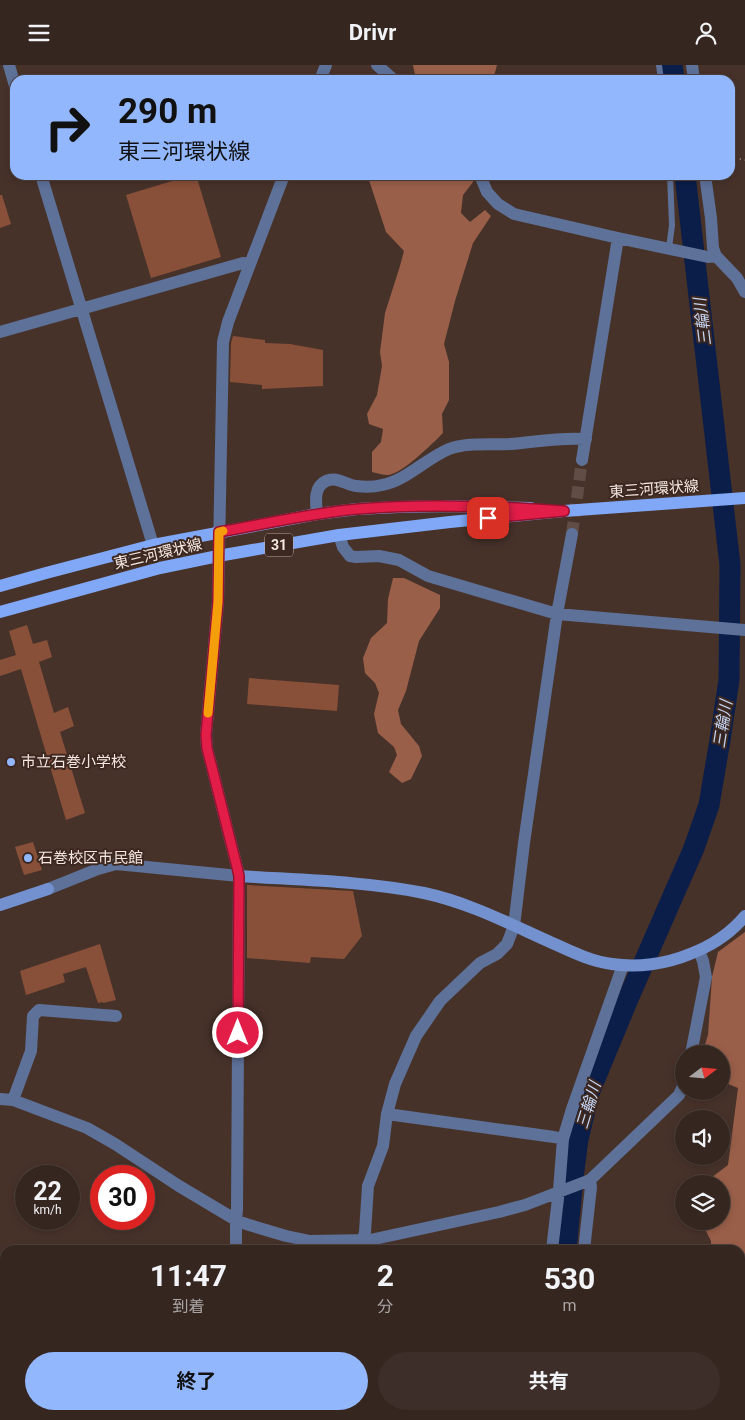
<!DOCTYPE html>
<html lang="ja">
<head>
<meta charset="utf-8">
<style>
	body { margin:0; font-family:Roboto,"Noto Sans JP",sans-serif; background:#3d2e29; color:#f1f3f6; height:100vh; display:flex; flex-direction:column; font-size:19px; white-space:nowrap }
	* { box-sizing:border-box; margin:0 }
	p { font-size:16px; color:#aaa5a5 }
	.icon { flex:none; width:28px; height:28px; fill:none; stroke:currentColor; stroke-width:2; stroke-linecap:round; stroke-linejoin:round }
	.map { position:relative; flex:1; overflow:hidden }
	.sheet { position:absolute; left:0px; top:1180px; width:745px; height:175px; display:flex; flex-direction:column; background:#352620; border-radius:15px 15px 0 0; box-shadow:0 2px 8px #0003,0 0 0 1px #4f433e }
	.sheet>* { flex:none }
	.guide { position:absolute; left:10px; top:10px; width:725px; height:105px; border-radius:15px; box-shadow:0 2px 8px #0003,0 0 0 1px #4f433e; background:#93b7fd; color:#111; overflow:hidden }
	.needle { width:32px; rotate:74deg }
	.fabs { position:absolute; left:675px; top:980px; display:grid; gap:10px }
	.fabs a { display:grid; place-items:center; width:55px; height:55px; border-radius:50%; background:#352620; box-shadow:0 2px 8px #0003,0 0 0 1px #4f433e; font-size:25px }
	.speed { position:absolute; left:15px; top:1100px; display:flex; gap:10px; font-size:25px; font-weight:700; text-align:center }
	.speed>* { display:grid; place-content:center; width:65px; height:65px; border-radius:50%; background:#352620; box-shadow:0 2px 8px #0003,0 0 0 1px #4f433e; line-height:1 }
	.speed small { font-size:12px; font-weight:400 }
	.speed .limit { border:8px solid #d22; background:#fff; color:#111 }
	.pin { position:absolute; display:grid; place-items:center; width:42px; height:42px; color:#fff; margin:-21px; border-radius:10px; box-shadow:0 2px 8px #0006 }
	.me { position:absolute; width:55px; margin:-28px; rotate:0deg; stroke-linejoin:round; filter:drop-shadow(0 0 4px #0008) }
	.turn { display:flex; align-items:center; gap:18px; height:105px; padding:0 25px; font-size:22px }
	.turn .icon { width:65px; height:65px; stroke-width:2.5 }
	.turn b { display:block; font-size:35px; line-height:42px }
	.eta { display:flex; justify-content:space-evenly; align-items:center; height:85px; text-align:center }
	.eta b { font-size:30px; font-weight:700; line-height:35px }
	.cta { display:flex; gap:10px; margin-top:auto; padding:10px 25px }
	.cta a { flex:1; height:58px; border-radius:30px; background:#93b7fd; color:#111; font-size:20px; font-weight:700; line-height:58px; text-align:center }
	.cta a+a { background:#3d2e29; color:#f1f3f6 }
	header { display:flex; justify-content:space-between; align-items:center; height:65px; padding:0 25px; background:#352620; font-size:22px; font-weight:700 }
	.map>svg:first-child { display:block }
	.forest { fill:#9a5f49 }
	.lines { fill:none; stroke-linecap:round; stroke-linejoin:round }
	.river { stroke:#0b1e49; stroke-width:21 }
	.building { fill:#895039 }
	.street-tunnel { stroke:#614d45; stroke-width:12; stroke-dasharray:12 6; stroke-linecap:butt }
	.path { stroke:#9e8d86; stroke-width:2; stroke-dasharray:1 4; stroke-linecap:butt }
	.lane { stroke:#5e7198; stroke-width:6 }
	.street { stroke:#5e7198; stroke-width:12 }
	.secondary { stroke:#7291ce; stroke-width:12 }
	.primary { stroke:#81a8f7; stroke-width:12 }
	.route-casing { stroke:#92132f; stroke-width:12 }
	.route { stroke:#e11d48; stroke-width:9 }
	.slow { stroke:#f59e0b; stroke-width:9 }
	.poi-dot { fill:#93b7fd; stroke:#3c2820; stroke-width:2 }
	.labels { text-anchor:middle; stroke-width:4; stroke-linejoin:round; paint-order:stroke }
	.shield { fill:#3c2820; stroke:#bdada7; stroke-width:1 }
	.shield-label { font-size:14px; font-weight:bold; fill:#f4e6e1 }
	.street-label { font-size:15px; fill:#f4e6e1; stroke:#3c2820 }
	.poi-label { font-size:15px; fill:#f4e6e1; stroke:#3c2820; text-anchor:start }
	.water-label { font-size:16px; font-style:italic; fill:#c6d6f4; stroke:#3c2820 }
</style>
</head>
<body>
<header><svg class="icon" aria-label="menu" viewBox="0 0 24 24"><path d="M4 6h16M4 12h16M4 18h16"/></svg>Drivr<svg class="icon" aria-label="person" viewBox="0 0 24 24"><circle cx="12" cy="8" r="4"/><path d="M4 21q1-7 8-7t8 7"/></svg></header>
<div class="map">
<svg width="745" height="1355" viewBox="0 0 745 1355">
	<rect width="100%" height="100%" fill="#47322a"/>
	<path class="forest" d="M 413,0 L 497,0 L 493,15 L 416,15 Z
		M 378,110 L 472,110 L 473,117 L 463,130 L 461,148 L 470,157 L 485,145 L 491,151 L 473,178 L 455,236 L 444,279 L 449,297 L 449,335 L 442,349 L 443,368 C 432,379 402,409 388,410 C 383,410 377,408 372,407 L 372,387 L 381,377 L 383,364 L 369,359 L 367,349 L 377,330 L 382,301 L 380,287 L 385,248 L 400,201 L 404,186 L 386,167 L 369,115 Z
		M 393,513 L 404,513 L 440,530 L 440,543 L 419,576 L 406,626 L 398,645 L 401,659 L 419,681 L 422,691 L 411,714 L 402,718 L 389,707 L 397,690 L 394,682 L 378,668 L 374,649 L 379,628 L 375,618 L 365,608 L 363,593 L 371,573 L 387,558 L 388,534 Z
		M 745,867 L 745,1355 L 615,1355 L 606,1350 L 740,1350 L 740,1185 L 711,1185 L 711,1176 L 701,1156 L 721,1156 L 721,1119 L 703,1119 L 728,1100 L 738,1023 L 721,1016 L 721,989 L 702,989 L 708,970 L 712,912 L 718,887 Z"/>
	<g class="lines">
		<path class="river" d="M 672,0 L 674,15
			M 566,1185 L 573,1113 L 578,1074 L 589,1028 L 628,934 L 694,783 L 709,740 L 720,675 L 729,615 L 730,500 L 685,110
			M 544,1355 L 545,1350"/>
	</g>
	<path class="building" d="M 192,110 L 196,110 L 221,192 L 151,213 L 126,130 Z
		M 0,130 L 2,130 L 11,159 L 0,163 Z
		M 233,271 L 265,275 L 265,278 L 290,279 L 323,285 L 323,321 L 262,324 L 262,320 L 230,317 L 231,278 Z
		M 27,560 L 33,579 L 47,575 L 52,592 L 39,597 L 54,648 L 68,642 L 74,661 L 60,667 L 85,748 L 66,755 L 21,604 L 0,611 L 0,595 L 16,590 L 9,566 Z
		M 249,613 L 339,620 L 337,646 L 247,639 Z
		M 33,777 L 42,805 L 24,810 L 15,782 Z
		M 247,820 L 353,826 L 362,871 L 344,894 L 311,892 L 310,898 L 247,893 Z
		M 100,879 L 116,935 L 103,938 L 103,937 L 98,938 L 86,902 L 63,909 L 65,917 L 26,930 L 20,906 Z"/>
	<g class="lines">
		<path class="street-tunnel" d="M 572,469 L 582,395"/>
		<path class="path" d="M 730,92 L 745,95"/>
		<path class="lane" d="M 659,0 L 661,15
			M 669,183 L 672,160 L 670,110"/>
		<path class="street" d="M 9,0 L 15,21
			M 377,0 L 394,15
			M 692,0 L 694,15
			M 320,15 L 326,0
			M 41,110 L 153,480
			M 480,110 L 487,127 L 498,139 L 514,149 L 618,173 L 708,192 L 716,191
			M 705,110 L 711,153 L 713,183 L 716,191 L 737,213 L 745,227
			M 0,267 L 243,198 L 249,199
			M 582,395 L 618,173
			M 317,449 C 316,438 313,422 326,416 C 337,411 346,420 356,421 C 364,422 374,422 382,420 C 404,417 427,393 449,384 C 467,377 490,380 510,379 C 535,377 560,372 586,374
			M 339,470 L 343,482 L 350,491 L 356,492 L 379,491 L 399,495 L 428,511 L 557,549 L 745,565
			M 48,824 L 98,804 L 116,799 L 239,811
			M 691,989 L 706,912 L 703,896 L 699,886
			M 0,1034 L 13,1035 L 87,1063 L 115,1079 L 179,1121 L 236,1155 L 246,1159 L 286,1171 L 310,1176 L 370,1175 L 499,1147 L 525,1140 L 590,1115
			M 13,1035 L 31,986 L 33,951 L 39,945 L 116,951
			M 387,1049 L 395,1019 L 416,971 L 440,936 L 480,898 L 497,889 L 507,879 L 514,861 L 524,778 L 557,549 L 572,469
			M 563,1074 L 572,1044 L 623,900
			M 236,1185 L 236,1155 L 237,1145 L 239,811 L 237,802 L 207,683 L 206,670 L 218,537 L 223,277 L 228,257 L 284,110
			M 360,1185 L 365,1167 L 368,1121 L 383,1081 L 387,1049 L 554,1072 L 563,1074 L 559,1125 L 552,1185
			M 584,1185 L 591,1122 L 590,1115 L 679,1030 L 684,1019
			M 0,1261 L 5,1262
			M 0,1317 L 5,1317
			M 388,1350 L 390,1355
			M 179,1355 L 180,1350
			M 530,1355 L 530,1350
			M 565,1355 L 565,1350"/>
		<path class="secondary" d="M 239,811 C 300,815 363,816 424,828 C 467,837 508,858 548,876 C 568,885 589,896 612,899 C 637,903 666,899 690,889 C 711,881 730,869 745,851
			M 0,840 L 48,824"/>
		<path class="primary" d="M 0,521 L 46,508 L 153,480 L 317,449 L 357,444 L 398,442 L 447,441 L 531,443
			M 0,547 L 160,503 L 218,491 L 339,470 L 450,457 L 564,446 L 745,433"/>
	</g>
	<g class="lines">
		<defs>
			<path id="route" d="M 238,968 L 239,811 L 237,802 L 207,683 L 206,670 L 218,537 L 219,467 C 265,459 311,448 358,444 C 427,438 496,441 564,446 L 488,453"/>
		</defs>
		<use href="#route" class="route-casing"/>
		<use href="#route" class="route"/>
		<path class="slow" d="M 208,648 L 218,537 L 219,467 L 223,466"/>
	</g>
	<g class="poi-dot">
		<circle cx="11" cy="697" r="5"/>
		<circle cx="28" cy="793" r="5"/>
	</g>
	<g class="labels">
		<rect class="shield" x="265" y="468.5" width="28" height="23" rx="4"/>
		<g class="shield-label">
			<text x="279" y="485">31</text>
		</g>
		<g class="street-label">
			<text transform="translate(654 424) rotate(-4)" y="5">東三河環状線</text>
			<text transform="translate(158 489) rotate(-13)" y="5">東三河環状線</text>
		</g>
		<g class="poi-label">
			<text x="21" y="702">市立石巻小学校</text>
			<text x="38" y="798">石巻校区市民館</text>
		</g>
		<g class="water-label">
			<text transform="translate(702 257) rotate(-97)" y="6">三輪川</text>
			<text transform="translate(722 659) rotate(-81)" y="6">三輪川</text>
			<text transform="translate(588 1040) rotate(-73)" y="6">三輪川</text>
		</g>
	</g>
</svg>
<div class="fabs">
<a><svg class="needle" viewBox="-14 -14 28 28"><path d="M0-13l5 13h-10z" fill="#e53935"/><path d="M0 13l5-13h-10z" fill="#aaa5a5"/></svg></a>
<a><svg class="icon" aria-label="sound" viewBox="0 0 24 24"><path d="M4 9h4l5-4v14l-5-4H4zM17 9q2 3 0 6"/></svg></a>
<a><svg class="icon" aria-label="layers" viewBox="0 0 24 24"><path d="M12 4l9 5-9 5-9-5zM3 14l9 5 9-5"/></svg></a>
</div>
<div class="speed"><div>22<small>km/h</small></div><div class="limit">30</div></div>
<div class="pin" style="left:488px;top:453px;background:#d93025"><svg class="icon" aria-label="arrive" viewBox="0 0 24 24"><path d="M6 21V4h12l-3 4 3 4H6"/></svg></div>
<svg class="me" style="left:238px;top:968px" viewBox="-20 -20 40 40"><circle r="17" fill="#e11d48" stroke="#fff" stroke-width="3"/><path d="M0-11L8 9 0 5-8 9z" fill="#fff"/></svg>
<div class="guide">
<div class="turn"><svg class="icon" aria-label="right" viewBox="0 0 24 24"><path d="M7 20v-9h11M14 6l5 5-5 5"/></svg><div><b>290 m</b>東三河環状線</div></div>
</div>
<section class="sheet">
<div class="eta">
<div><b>11:47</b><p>到着</p></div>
<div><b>2</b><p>分</p></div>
<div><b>530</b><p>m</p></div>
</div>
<div class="cta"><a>終了</a><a>共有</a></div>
</section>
</div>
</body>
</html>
